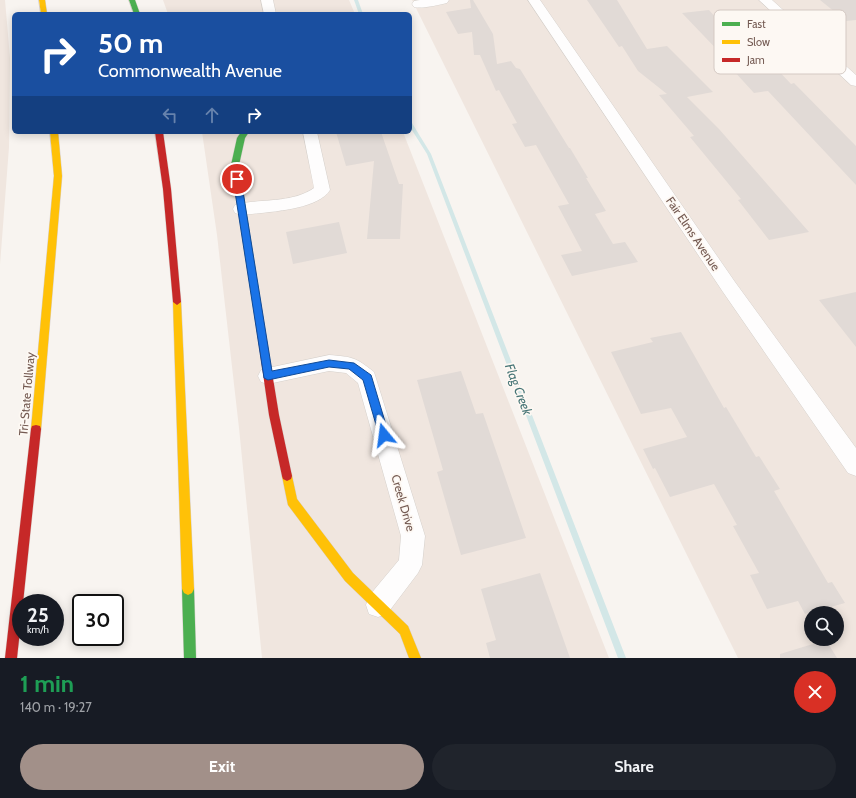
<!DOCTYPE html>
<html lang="en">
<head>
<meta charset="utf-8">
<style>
	body { margin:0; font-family:Cabin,sans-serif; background:#20242c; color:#f1f3f6; height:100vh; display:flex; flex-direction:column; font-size:15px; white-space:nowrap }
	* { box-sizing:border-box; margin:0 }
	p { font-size:13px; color:#9ea1a6 }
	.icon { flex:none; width:22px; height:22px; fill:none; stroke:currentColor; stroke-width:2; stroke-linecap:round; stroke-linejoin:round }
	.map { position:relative; height:658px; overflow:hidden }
	.sheet { display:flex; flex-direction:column; background:#171b24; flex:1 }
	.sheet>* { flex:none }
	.guide { position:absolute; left:12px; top:12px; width:400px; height:122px; border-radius:6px; box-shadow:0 2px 10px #0003; background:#1a4fa0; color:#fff; overflow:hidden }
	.controls { position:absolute; left:804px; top:606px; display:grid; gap:8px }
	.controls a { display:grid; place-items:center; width:40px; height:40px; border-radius:50%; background:#171b24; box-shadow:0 2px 10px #0003; font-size:20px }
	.speed { position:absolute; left:12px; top:594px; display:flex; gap:8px; font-size:20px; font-weight:700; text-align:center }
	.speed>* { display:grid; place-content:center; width:52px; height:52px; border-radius:50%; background:#171b24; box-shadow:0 2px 10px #0003; line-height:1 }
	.speed small { font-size:10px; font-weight:400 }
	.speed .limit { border:2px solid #111; border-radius:6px; background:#fff; color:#111 }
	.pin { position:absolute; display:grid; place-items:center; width:34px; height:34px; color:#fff; margin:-17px; border:2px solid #fff; border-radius:50%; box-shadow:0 1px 4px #0007 }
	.me { position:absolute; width:44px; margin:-22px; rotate:344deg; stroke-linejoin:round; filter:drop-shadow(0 0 3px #0008) }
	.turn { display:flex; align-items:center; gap:14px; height:84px; padding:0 20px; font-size:18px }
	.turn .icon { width:52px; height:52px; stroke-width:2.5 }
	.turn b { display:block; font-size:28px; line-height:34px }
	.lanes { display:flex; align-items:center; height:38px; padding:0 20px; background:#0003; justify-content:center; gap:20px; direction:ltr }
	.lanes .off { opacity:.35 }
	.round { display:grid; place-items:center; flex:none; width:42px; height:42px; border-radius:21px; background:#20242c }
	.head { display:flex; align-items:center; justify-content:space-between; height:68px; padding:0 20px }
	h1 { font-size:24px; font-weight:700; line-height:30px; color:#1e9e55 }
	.button { display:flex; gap:8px; margin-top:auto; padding:8px 20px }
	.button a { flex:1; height:46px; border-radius:24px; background:#a29089; color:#fff; font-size:16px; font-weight:700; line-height:46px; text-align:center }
	.button a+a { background:#20242c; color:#f1f3f6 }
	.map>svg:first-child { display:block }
	.residential { fill:#f0e6df; fill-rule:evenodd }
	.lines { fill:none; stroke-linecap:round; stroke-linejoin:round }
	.stream { fill:#d3e7e7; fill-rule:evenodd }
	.building { fill:#e1dad6 }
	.street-casing { stroke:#d5d0cb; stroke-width:1 }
	.fast-casing { stroke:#d8d0cc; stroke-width:1 }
	.slow-casing { stroke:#d8d0cc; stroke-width:1 }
	.jam-casing { stroke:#d8d0cc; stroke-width:1 }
	.street { fill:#fefdfd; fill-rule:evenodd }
	.fast { fill:#4caf50; fill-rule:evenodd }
	.slow { fill:#ffc107; fill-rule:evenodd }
	.jam { fill:#c62828; fill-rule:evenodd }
	.route { fill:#1a73e8; stroke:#114b97 }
	.labels { text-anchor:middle; stroke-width:3.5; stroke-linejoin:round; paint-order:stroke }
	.street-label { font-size:12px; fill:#745a52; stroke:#fdf8f3 }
	.water-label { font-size:13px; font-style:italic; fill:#477576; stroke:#fdf8f3 }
	.key { fill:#fdf8f3; stroke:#d4c9c3; stroke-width:1 }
	.key-label { font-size:11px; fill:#745a52 }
</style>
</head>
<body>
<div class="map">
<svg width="856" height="658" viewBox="0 0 856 658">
	<rect width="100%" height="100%" fill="#f8f4f0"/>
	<path class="residential" d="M 0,0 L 5,0 L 10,58 L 9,147 L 0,265 Z
		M 163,0 L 349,0 L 355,14 L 168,14 Z
		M 412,0 L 856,0 L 856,658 L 738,658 ZM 811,613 L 837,613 L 837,639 L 811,639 Z
		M 202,132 L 403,132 L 609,658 L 262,658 L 239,428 L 217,235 Z"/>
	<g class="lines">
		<path class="stream" d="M 354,0 L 358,0 L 363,14 L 359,14 Z
			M 410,122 L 412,123 L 431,154 L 626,658 L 618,658 L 427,154 L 410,127 Z"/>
	</g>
	<path class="building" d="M 470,0 L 473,0 L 493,34 L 497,64 L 511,61 L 516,68 L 520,69 L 569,148 L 570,148 L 588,178 L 586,178 L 606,211 L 595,214 L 613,244 L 625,242 L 638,262 L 572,276 L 561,255 L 582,251 L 558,206 L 569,204 L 536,145 L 525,147 L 512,124 L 517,123 L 499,90 L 496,91 L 480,55 L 474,55 L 472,32 L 458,34 L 446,12 L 471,8 Z
		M 587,0 L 617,0 L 647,49 L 667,46 L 713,92 L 687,97 L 719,129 L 809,232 L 769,240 L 738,200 L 741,199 L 690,137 L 694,136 L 659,95 L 667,94 L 638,71 L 622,46 L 619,47 Z
		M 820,0 L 856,0 L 856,20 L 846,21 Z
		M 709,10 L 716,18 L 727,16 L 791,84 L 794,83 L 856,146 L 856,185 L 768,91 L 754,93 L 723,59 L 725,58 L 682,13 Z
		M 336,132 L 381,132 L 399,184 L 403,184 L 400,239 L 367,239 L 374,161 L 346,166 Z
		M 339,222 L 347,253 L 293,264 L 286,232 Z
		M 856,292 L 856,347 L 819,300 Z
		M 681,332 L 724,408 L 726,407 L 756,457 L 759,456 L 780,489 L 774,491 L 828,583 L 832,582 L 845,603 L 805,614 L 798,601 L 767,609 L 750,575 L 759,573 L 733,526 L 737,525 L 714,484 L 670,497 L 655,468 L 653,469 L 643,449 L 687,437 L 671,408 L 641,414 L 611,352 L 653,342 L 650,338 Z
		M 461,371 L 476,414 L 483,413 L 526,538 L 461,555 L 437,472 L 443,470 L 417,380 Z
		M 540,573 L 570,658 L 490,658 L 486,643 L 496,640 L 481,589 Z
		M 826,640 L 837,658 L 780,658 L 780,654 Z"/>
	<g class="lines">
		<defs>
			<path id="street" d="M 261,0 L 273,0 L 276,14 L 264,14 Z
				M 420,0 L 449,0 L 447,3 C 437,5 423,9 414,7 L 412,4 L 414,1 Z
				M 528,0 L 540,0 L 735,282 L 856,448 L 856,476 L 848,473 L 723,292 Z
				M 759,0 L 772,0 L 856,75 L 856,86 L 851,85 Z
				M 303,132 L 317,132 L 330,190 C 317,211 264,212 241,215 L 235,213 L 233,209 L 235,205 C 260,198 291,204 314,188 Z
				M 329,355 C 353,357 355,357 374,372 L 425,536 L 422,565 L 418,573 L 387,614 L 378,617 L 369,614 L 366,605 L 369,596 L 399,560 L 401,536 L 358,383 L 346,373 L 329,371 L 268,384 L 261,382 L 258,376 L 261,370 L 268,368 Z"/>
			<path id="fast" d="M 129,0 L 135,0 L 140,14 L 134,14 Z
				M 241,132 L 249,132 L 245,138 L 239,165 L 261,305 L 257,308 L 253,305 L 231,165 L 237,138 Z
				M 188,583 L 192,585 L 194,589 L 196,658 L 184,658 L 182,589 L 184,585 Z"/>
			<path id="slow" d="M 39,0 L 45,0 L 47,14 L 41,14 Z
				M 50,132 L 58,132 L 62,176 L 41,429 L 40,432 L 36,433 L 32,432 L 31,429 L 54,176 Z
				M 177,299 L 181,302 L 194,589 L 192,593 L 188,595 L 184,593 L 182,589 L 173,302 Z
				M 287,471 L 291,473 L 292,476 L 297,499 L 353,573 L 408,626 L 421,658 L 409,658 L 400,634 L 345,581 L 288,505 L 282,476 L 283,473 Z"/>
			<path id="jam" d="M 155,132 L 163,132 L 171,189 L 181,302 L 177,305 L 173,302 L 163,189 Z
				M 257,302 L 261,305 L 279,415 L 292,476 L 291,479 L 287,481 L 283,479 L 282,476 L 269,415 L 253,305 Z
				M 36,425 L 40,426 L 41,429 L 23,603 L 21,603 L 21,621 L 17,658 L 5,658 L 31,429 L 32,426 Z"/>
		</defs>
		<use href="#street" class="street-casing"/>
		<use href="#fast" class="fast-casing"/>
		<use href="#slow" class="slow-casing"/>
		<use href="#jam" class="jam-casing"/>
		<use href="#street" class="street"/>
		<use href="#fast" class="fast"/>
		<use href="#slow" class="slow"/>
		<use href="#jam" class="jam"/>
	</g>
	<path class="route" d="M 237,177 L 241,179 L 272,371 L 329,360 L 354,363 L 371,375 L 372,378 L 389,435 L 388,439 L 384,440 L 380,439 L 379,435 L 363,380 L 349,369 L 329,367 L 268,380 L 264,378 L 233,179 Z"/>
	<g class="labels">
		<g class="street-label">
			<text transform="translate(693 234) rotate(56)" y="4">Fair Elms Avenue</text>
			<text transform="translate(27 394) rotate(-85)" y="4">Tri-State Tollway</text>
			<text transform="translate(403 503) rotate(74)" y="4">Creek Drive</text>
		</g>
		<g class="water-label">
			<text transform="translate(519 389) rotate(69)" y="5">Flag Creek</text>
		</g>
	</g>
	<rect x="714" y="10" width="132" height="64" rx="6" class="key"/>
	<rect x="722" y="22" width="18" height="4" fill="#4caf50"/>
	<rect x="722" y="40" width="18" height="4" fill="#ffc107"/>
	<rect x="722" y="58" width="18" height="4" fill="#c62828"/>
	<g class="key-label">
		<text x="747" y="28">Fast</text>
		<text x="747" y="46">Slow</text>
		<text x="747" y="64">Jam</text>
	</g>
</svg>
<div class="controls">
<a><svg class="icon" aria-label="search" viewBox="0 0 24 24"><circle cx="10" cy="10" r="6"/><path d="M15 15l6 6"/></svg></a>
</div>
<div class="speed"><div>25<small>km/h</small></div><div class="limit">30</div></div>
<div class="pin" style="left:237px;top:179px;background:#d93025"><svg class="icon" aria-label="arrive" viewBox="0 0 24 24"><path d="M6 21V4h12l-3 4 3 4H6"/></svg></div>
<svg class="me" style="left:384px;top:435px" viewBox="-20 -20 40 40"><path d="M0-17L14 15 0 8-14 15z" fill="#1a73e8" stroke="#fff" stroke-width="4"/></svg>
<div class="guide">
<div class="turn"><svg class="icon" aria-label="right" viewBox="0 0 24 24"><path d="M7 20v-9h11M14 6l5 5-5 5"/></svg><div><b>50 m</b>Commonwealth Avenue</div></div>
<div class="lanes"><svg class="icon off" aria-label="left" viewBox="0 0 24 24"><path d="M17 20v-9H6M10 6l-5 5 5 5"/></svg><svg class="icon off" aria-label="ahead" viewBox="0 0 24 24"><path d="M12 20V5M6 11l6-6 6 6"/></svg><svg class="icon" aria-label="right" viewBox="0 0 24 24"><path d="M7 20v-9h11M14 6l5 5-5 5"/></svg></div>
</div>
</div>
<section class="sheet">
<div class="head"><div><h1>1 min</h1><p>140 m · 19:27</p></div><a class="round" style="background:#d93025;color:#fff"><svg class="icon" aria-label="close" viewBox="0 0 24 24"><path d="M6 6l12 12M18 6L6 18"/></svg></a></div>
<div class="button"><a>Exit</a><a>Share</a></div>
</section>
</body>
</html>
